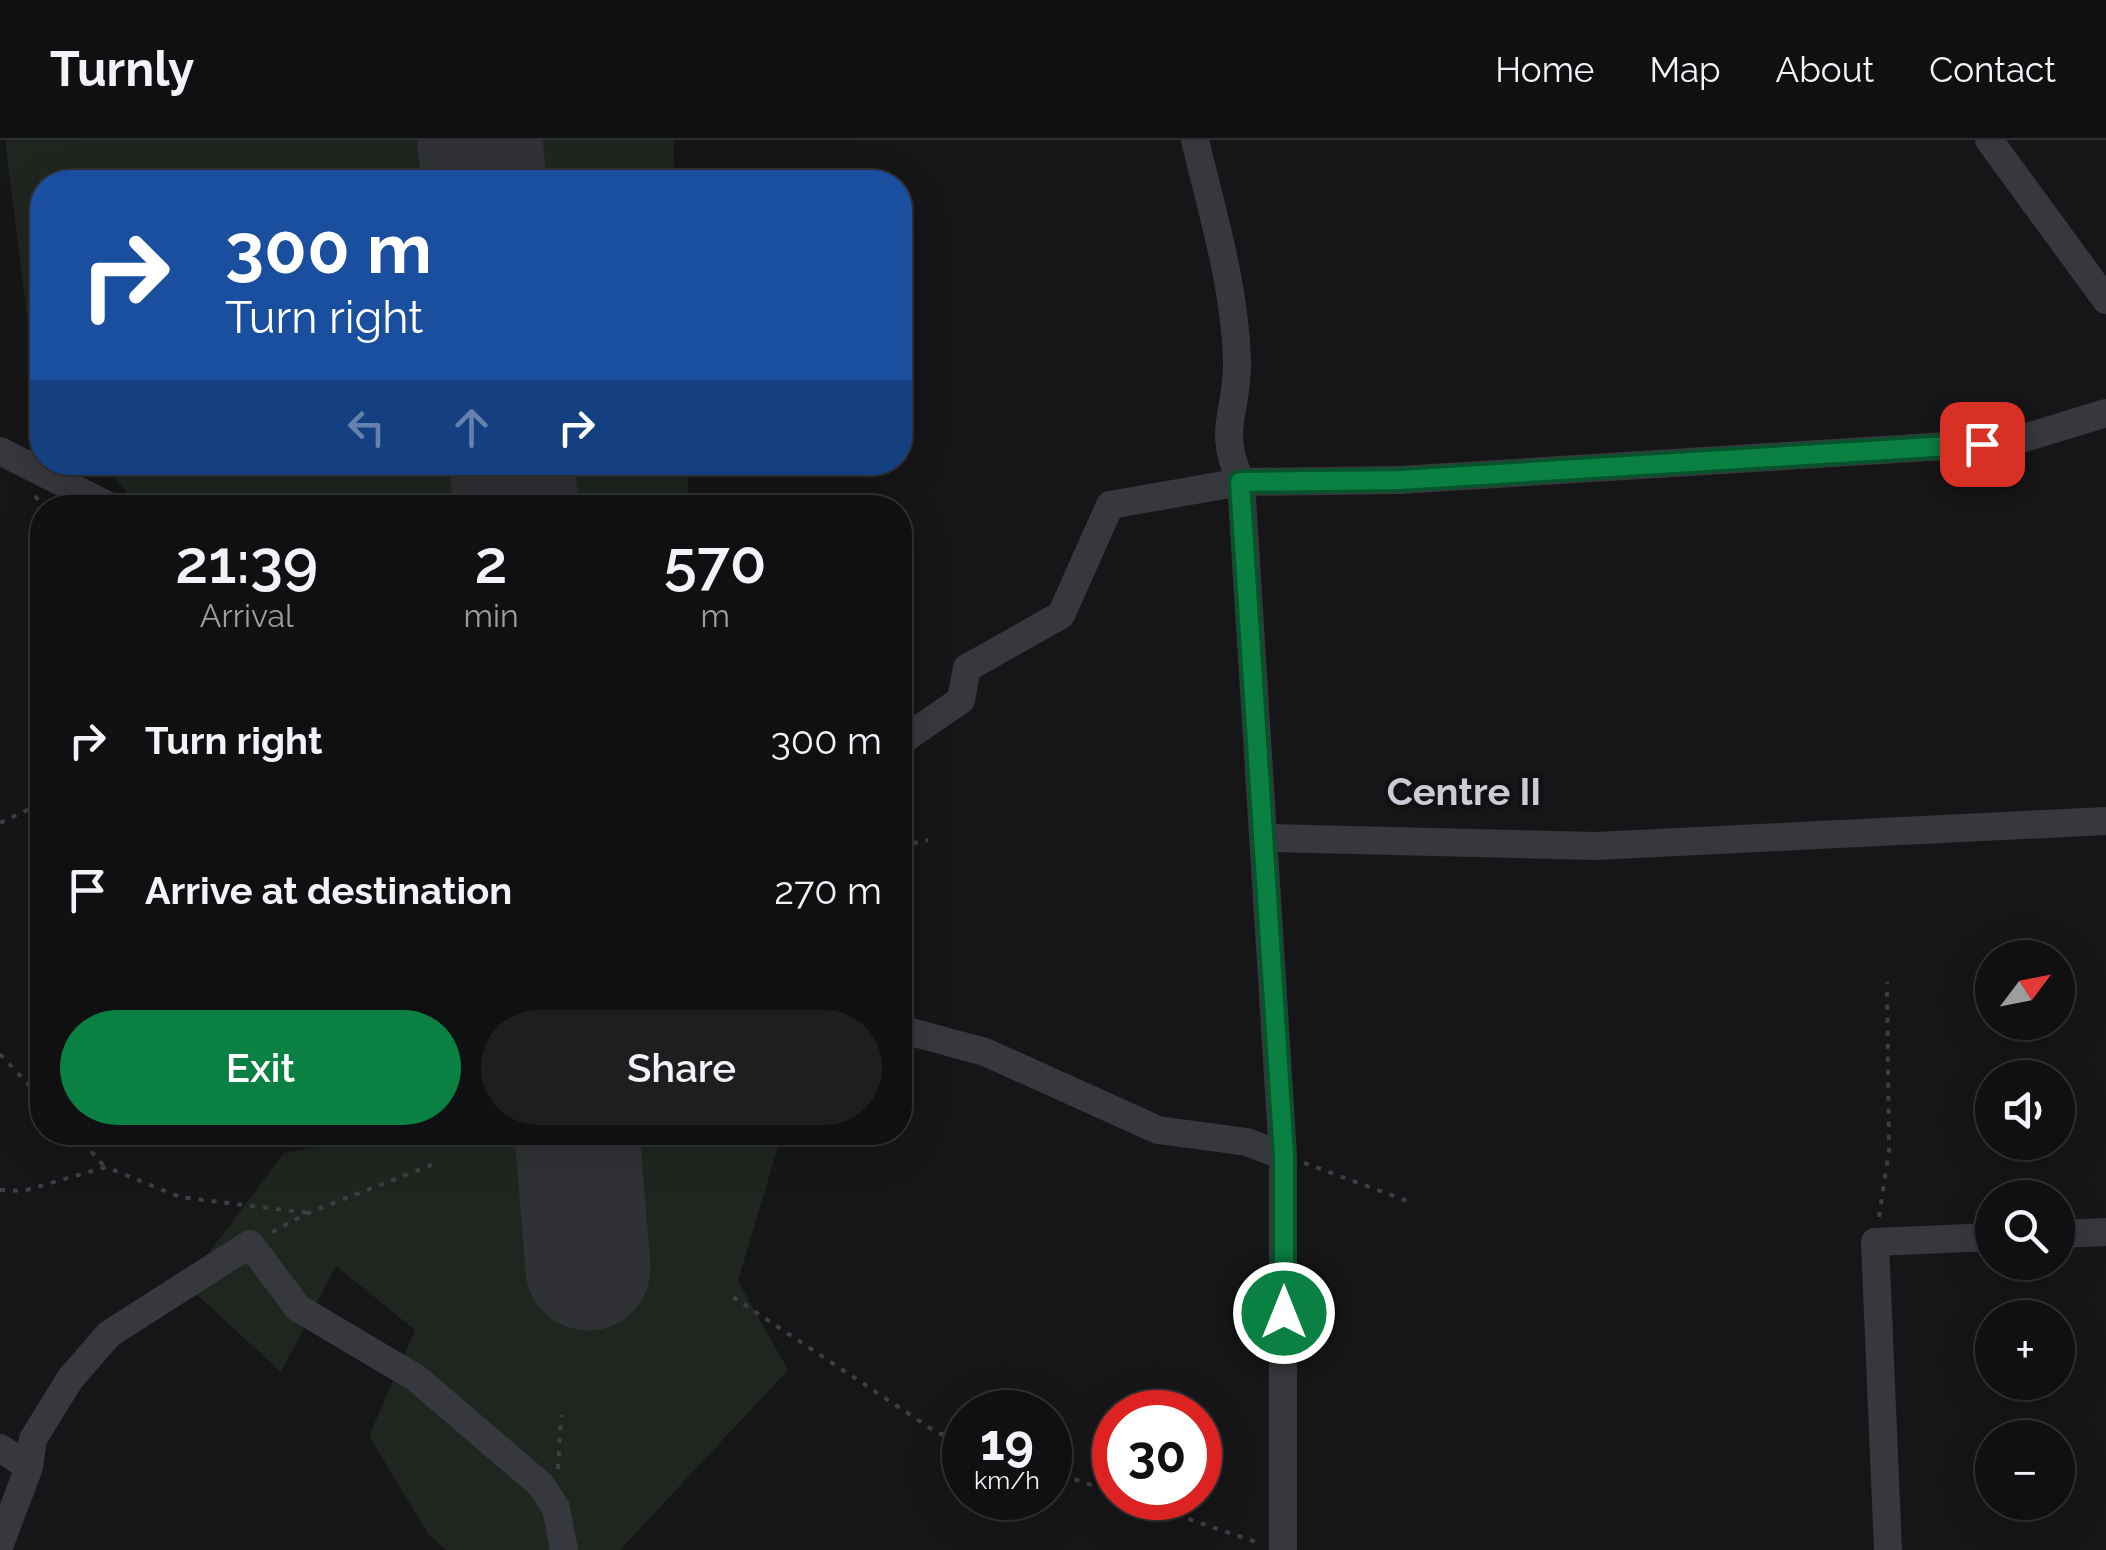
<!DOCTYPE html>
<html lang="en">
<head>
<meta charset="utf-8">
<style>
	body { margin:0; font-family:Raleway,sans-serif; background:#1e1e20; color:#f1f3f6; height:100vh; display:flex; flex-direction:column; font-size:38px; white-space:nowrap }
	* { box-sizing:border-box; margin:0 }
	p { font-size:32px; color:#9c9d9f }
	.icon { flex:none; width:55px; height:55px; fill:none; stroke:currentColor; stroke-width:2; stroke-linecap:round; stroke-linejoin:round }
	.map { position:relative; flex:1; overflow:hidden }
	.details { position:absolute; left:30px; top:355px; width:882px; height:650px; display:flex; flex-direction:column; background:#101012; border-radius:40px; box-shadow:0 10px 40px #0002,0 0 0 2px #303032 }
	.details>* { flex:none }
	.guide { position:absolute; left:30px; top:30px; width:882px; height:305px; border-radius:40px; box-shadow:0 10px 40px #0002,0 0 0 2px #303032; background:#1a4fa0; color:#fff; overflow:hidden }
	.needle { width:65px; rotate:58deg }
	.tools { position:absolute; left:1975px; top:800px; display:grid; gap:20px }
	.tools a { display:grid; place-items:center; width:100px; height:100px; border-radius:50%; background:#101012; box-shadow:0 10px 40px #0002,0 0 0 2px #303032; font-size:50px }
	.speed { position:absolute; left:942px; top:1250px; display:flex; gap:20px; font-size:50px; font-weight:700; text-align:center }
	.speed>* { display:grid; place-content:center; width:130px; height:130px; border-radius:50%; background:#101012; box-shadow:0 10px 40px #0002,0 0 0 2px #303032; line-height:1 }
	.speed small { font-size:25px; font-weight:400 }
	.speed .limit { border:15px solid #d22; background:#fff; color:#111 }
	.pin { position:absolute; display:grid; place-items:center; width:85px; height:85px; color:#fff; margin:-42px; border-radius:20px; box-shadow:0 5px 15px #0006 }
	.me { position:absolute; width:110px; margin:-55px; rotate:0deg; stroke-linejoin:round; filter:drop-shadow(0 0 8px #0008) }
	.turn { display:flex; align-items:center; gap:35px; height:210px; padding:0 30px; font-size:45px }
	.turn .icon { width:130px; height:130px; stroke-width:2.5 }
	.turn b { display:block; font-size:70px; line-height:85px }
	.lanes { display:flex; align-items:center; height:95px; padding:0 30px; background:#0003; justify-content:center; gap:50px; direction:ltr }
	.lanes .off { opacity:.35 }
	.eta { display:flex; justify-content:space-evenly; align-items:center; height:170px; text-align:center }
	.eta b { font-size:60px; font-weight:600; line-height:70px }
	.action { display:flex; gap:20px; margin-top:auto; padding:20px 30px }
	.action a { flex:1; height:115px; border-radius:60px; background:#0b8043; color:#fff; font-size:40px; font-weight:600; line-height:115px; text-align:center }
	.action a+a { background:#1e1e20; color:#f1f3f6 }
	ul { padding:0; list-style:none }
	li { display:flex; align-items:center; gap:30px; height:150px; padding:0 30px }
	li div { flex:1 }
	li b { display:block; font-size:38px }
	li em { font-style:normal }
	header { display:flex; align-items:center; gap:60px; box-sizing:border-box; height:140px; padding:0 50px; background:#101012; border-bottom:2px solid #303032 }
	header strong { font-size:48px }
	nav { display:flex; gap:55px; margin-inline-start:auto; font-size:35px }
	.map>svg:first-child { display:block }
	.green { fill:#1e261f }
	.lines { fill:none; stroke-linecap:round; stroke-linejoin:round }
	.runway { stroke:#303135; stroke-width:125 }
	.path { stroke:#3d3f44; stroke-width:4; stroke-dasharray:5 8; stroke-linecap:butt }
	.minor { stroke:#37383d; stroke-width:28 }
	.route-casing { stroke:#07532c; stroke-width:25 }
	.route { stroke:#0b8043; stroke-width:18 }
	.labels { text-anchor:middle; stroke-width:9; stroke-linejoin:round; paint-order:stroke }
	.neighbourhood-label { font-size:38px; font-weight:bold; fill:#c9ccd4; stroke:#111113 }
</style>
</head>
<body>
<header>
<strong>Turnly</strong>
<nav><a>Home</a><a>Map</a><a>About</a><a>Contact</a></nav>
</header>
<div class="map">
<svg width="2106" height="1410" viewBox="0 0 2106 1410">
	<rect width="100%" height="100%" fill="#161618"/>
	<path class="green" d="M 5,0 L 673,0 L 675,42 L 42,42 L 42,209 L 27,176 Z
		M 103,323 L 687,323 L 689,367 L 138,367 Z
		M 374,992 L 782,993 L 738,1141 L 788,1230 L 620,1410 L 446,1410 L 429,1395 L 369,1296 L 415,1190 L 336,1126 L 281,1232 L 185,1144 L 284,1013 L 374,997 Z"/>
	<g class="lines">
		<path class="runway" d="M 480,0 L 484,42
			M 512,322 L 516,368
			M 577,992 L 588,1128"/>
		<path class="path" d="M 35,356 L 45,368
			M 0,683 L 42,663
			M 900,706 L 928,700
			M 0,914 L 42,959
			M 74,992 L 104,1026
			M 1304,1023 L 1413,1063
			M 0,1050 L 23,1051 L 106,1027 L 180,1057 L 308,1073
			M 1879,1077 L 1889,1010 L 1887,842
			M 272,1092 L 308,1073 L 439,1022
			M 733,1157 L 936,1292 L 965,1302
			M 558,1329 L 561,1275
			M 1050,1331 L 1115,1353
			M 1127,1358 L 1259,1403"/>
		<path class="minor" d="M 1195,0 C 1212,72 1235,146 1237,221 C 1238,274 1216,287 1241,342 L 1283,1016 L 1283,1410
			M 1989,0 L 2106,160
			M 0,311 L 113,368
			M 900,602 L 961,560 L 967,528 L 1061,475 L 1110,365 L 1241,342 L 1400,340 L 2011,302 L 2106,273
			M 1266,698 L 1596,706 L 2106,681
			M 900,889 L 985,912 L 1158,990 L 1247,1002 L 1283,1016
			M 2058,1094 L 2106,1092
			M 0,1308 L 29,1327
			M 0,1404 L 29,1327 L 33,1299 L 70,1239 L 109,1194 L 250,1104 L 298,1168 L 416,1238 L 541,1345 L 556,1368 L 564,1410
			M 1888,1410 L 1875,1102 L 1992,1097"/>
	</g>
	<g class="lines">
		<defs>
			<path id="route" d="M 1284,1173 L 1284,1016 L 1240,342 L 1400,340 L 1982,304"/>
		</defs>
		<use href="#route" class="route-casing"/>
		<use href="#route" class="route"/>
	</g>
	<g class="labels">
		<g class="neighbourhood-label">
			<text x="1464" y="665">Centre II</text>
		</g>
	</g>
</svg>
<div class="tools">
<a><svg class="needle" viewBox="-14 -14 28 28"><path d="M0-13l5 13h-10z" fill="#e53935"/><path d="M0 13l5-13h-10z" fill="#9c9d9f"/></svg></a>
<a><svg class="icon" aria-label="sound" viewBox="0 0 24 24"><path d="M4 9h4l5-4v14l-5-4H4zM17 9q2 3 0 6"/></svg></a>
<a><svg class="icon" aria-label="search" viewBox="0 0 24 24"><circle cx="10" cy="10" r="6"/><path d="M15 15l6 6"/></svg></a>
<a>+</a>
<a>−</a>
</div>
<div class="speed"><div>19<small>km/h</small></div><div class="limit">30</div></div>
<div class="pin" style="left:1982px;top:304px;background:#d93025"><svg class="icon" aria-label="arrive" viewBox="0 0 24 24"><path d="M6 21V4h12l-3 4 3 4H6"/></svg></div>
<svg class="me" style="left:1284px;top:1173px" viewBox="-20 -20 40 40"><circle r="17" fill="#0b8043" stroke="#fff" stroke-width="3"/><path d="M0-11L8 9 0 5-8 9z" fill="#fff"/></svg>
<div class="guide">
<div class="turn"><svg class="icon" aria-label="right" viewBox="0 0 24 24"><path d="M7 20v-9h11M14 6l5 5-5 5"/></svg><div><b>300 m</b>Turn right</div></div>
<div class="lanes"><svg class="icon off" aria-label="left" viewBox="0 0 24 24"><path d="M17 20v-9H6M10 6l-5 5 5 5"/></svg><svg class="icon off" aria-label="ahead" viewBox="0 0 24 24"><path d="M12 20V5M6 11l6-6 6 6"/></svg><svg class="icon" aria-label="right" viewBox="0 0 24 24"><path d="M7 20v-9h11M14 6l5 5-5 5"/></svg></div>
</div>
<section class="details">
<div class="eta">
<div><b>21:39</b><p>Arrival</p></div>
<div><b>2</b><p>min</p></div>
<div><b>570</b><p>m</p></div>
</div>
<ul>
<li><svg class="icon" aria-label="right" viewBox="0 0 24 24"><path d="M7 20v-9h11M14 6l5 5-5 5"/></svg><div><b>Turn right</b></div><em>300 m</em></li>
<li><svg class="icon" aria-label="arrive" viewBox="0 0 24 24"><path d="M6 21V4h12l-3 4 3 4H6"/></svg><div><b>Arrive at destination</b></div><em>270 m</em></li>
</ul>
<div class="action"><a>Exit</a><a>Share</a></div>
</section>
</div>
</body>
</html>
